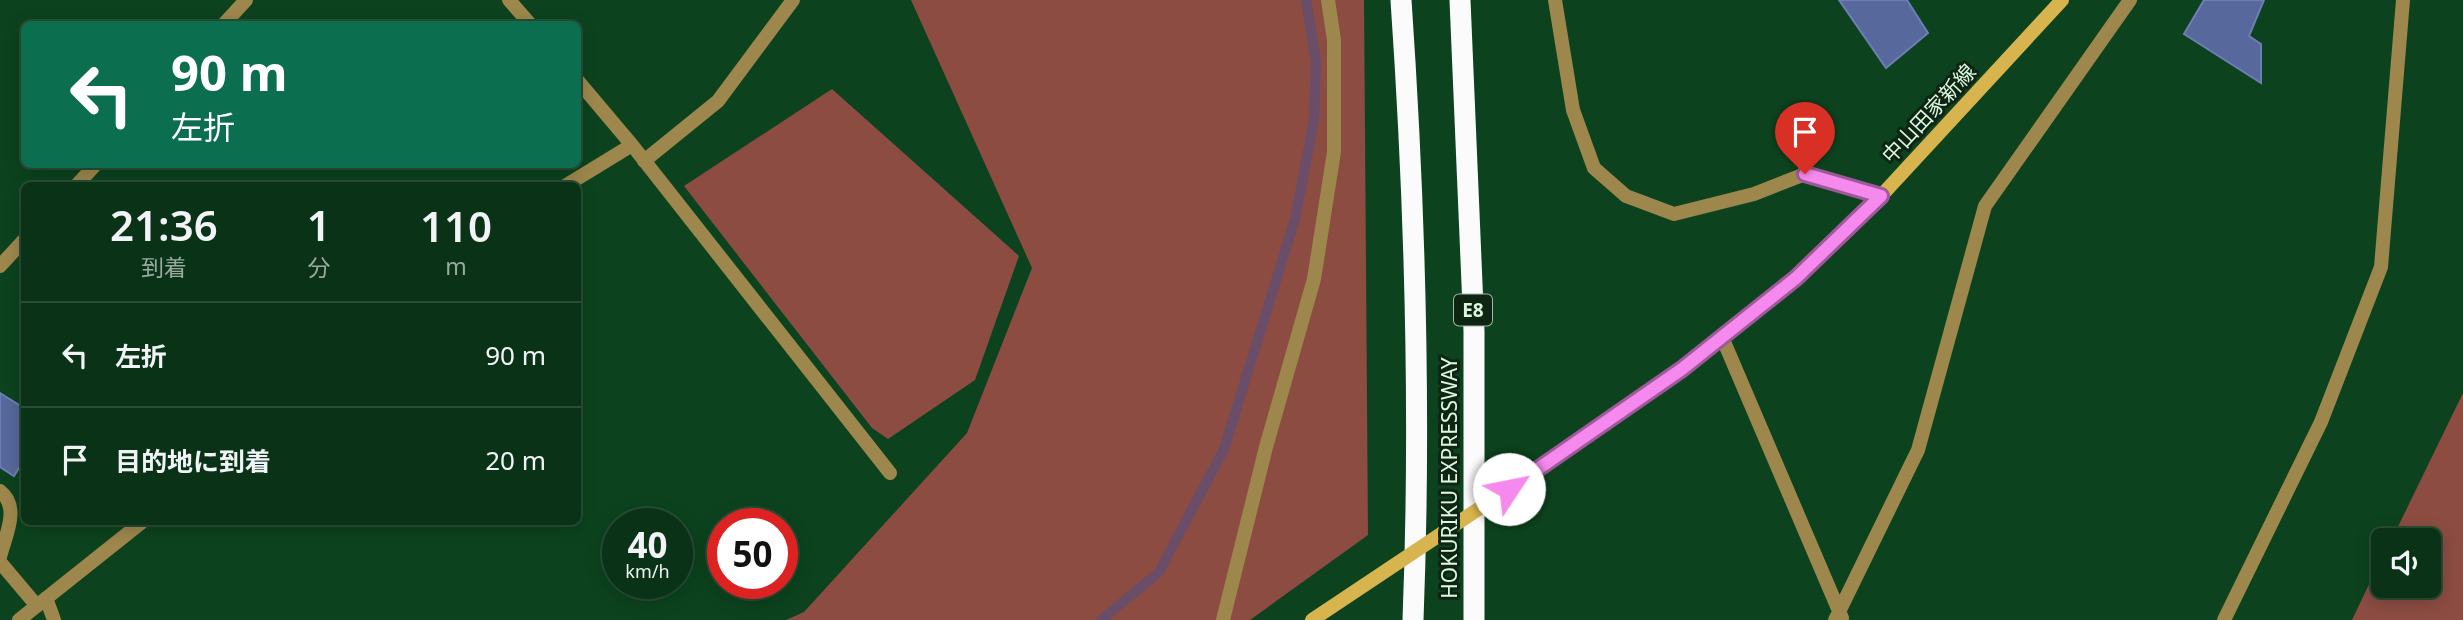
<!DOCTYPE html>
<html lang="ja">
<head>
<meta charset="utf-8">
<style>
	body { margin:0; font-family:"Noto Sans","Noto Sans JP",sans-serif; background:#173e23; color:#f1f3f6; height:100vh; display:flex; flex-direction:column; font-size:26px; white-space:nowrap }
	* { box-sizing:border-box; margin:0 }
	p { font-size:23px; color:#99aaa1 }
	.icon { flex:none; width:38px; height:38px; fill:none; stroke:currentColor; stroke-width:2; stroke-linecap:round; stroke-linejoin:round }
	.map { position:relative; flex:1; overflow:hidden }
	.drawer { position:absolute; left:21px; top:182px; width:560px; height:343px; display:flex; flex-direction:column; background:#093216; border-radius:10px; box-shadow:0 4px 18px #0003,0 0 0 2px #294d35 }
	.drawer>* { flex:none }
	.banner { position:absolute; left:21px; top:21px; width:560px; height:147px; border-radius:10px; box-shadow:0 4px 18px #0003,0 0 0 2px #294d35; background:#0b6e4f; color:#fff; overflow:hidden }
	.controls { position:absolute; left:2371px; top:528px; display:grid; gap:14px }
	.controls a { display:grid; place-items:center; width:70px; height:70px; border-radius:10px; background:#093216; box-shadow:0 4px 18px #0003,0 0 0 2px #294d35; font-size:35px }
	.speed { position:absolute; left:602px; top:508px; display:flex; gap:14px; font-size:35px; font-weight:700; text-align:center }
	.speed>* { display:grid; place-content:center; width:91px; height:91px; border-radius:50%; background:#093216; box-shadow:0 4px 18px #0003,0 0 0 2px #294d35; line-height:1 }
	.speed small { font-size:18px; font-weight:400 }
	.speed .limit { border:10px solid #d22; background:#fff; color:#111 }
	.pin { position:absolute; display:grid; place-items:center; width:60px; height:60px; color:#fff; margin:-72px -30px; border-radius:50% 50% 50% 0; rotate:-45deg; box-shadow:0 0 7px #0007 }
	.pin .icon { rotate:45deg }
	.me { position:absolute; width:77px; margin:-38px; rotate:56deg; stroke-linejoin:round; filter:drop-shadow(0 0 5px #0008) }
	.turn { display:flex; align-items:center; gap:24px; height:147px; padding:0 35px; font-size:32px }
	.turn .icon { width:91px; height:91px; stroke-width:2.5 }
	.turn b { display:block; font-size:49px; line-height:60px }
	.eta { display:flex; justify-content:space-evenly; align-items:center; height:119px; text-align:center }
	.eta b { font-size:42px; font-weight:600; line-height:49px }
	ul { padding:0; list-style:none }
	li { display:flex; align-items:center; gap:21px; height:105px; padding:0 35px; border-top:2px solid #294d35 }
	li div { flex:1 }
	li b { display:block; font-size:26px }
	li em { font-style:normal }
	.map>svg:first-child { display:block }
	.green { fill:#8c4c42 }
	.lines { fill:none; stroke-linecap:round; stroke-linejoin:round }
	.stream { stroke:#694d69; stroke-width:10 }
	.building { fill:#57689c; stroke:#6d7eb4; stroke-width:2 }
	.minor { stroke:#9d874c; stroke-width:14 }
	.tertiary { stroke:#9d874c; stroke-width:14 }
	.secondary { stroke:#d7b44e; stroke-width:14 }
	.motorway { stroke:#fbfbfb; stroke-width:21 }
	.secondary-bridge { stroke:#d7b44e; stroke-width:14 }
	.route-casing { stroke:#9f599b; stroke-width:18 }
	.route { stroke:#f589ee; stroke-width:12 }
	.labels { text-anchor:middle; stroke-width:6; stroke-linejoin:round; paint-order:stroke }
	.shield { fill:#0f2514; stroke:#9fb9a4; stroke-width:2 }
	.shield-label { font-size:19px; font-weight:bold; fill:#ddf8e1 }
	.street-label { font-size:21px; fill:#ddf8e1; stroke:#0f2514 }
</style>
</head>
<body>
<div class="map">
<svg width="2463" height="620" viewBox="0 0 2463 620">
	<rect width="100%" height="100%" fill="#0c431e"/>
	<path class="green" d="M 911,0 L 1364,0 L 1368,535 L 1250,620 L 786,620 L 804,612 L 967,433 L 1032,268 Z
		M 832,89 L 1019,256 L 975,380 L 888,439 L 872,428 L 684,186 Z
		M 2463,393 L 2463,620 L 2352,620 L 2383,555 L 2384,586 L 2429,586 L 2429,541 L 2391,541 Z"/>
	<g class="lines">
		<path class="stream" d="M 1101,620 L 1159,572 L 1224,449 L 1295,219 L 1314,120 L 1316,61 L 1306,0"/>
	</g>
	<path class="building" d="M 1839,0 L 1907,0 L 1928,33 L 1886,68 Z
		M 2204,0 L 2264,0 L 2249,36 L 2261,44 L 2261,83 L 2184,34 Z
		M 0,393 L 24,408 L 24,460 L 14,476 L 0,467 Z"/>
	<g class="lines">
		<path class="minor" d="M 509,0 L 530,24
			M 1555,0 L 1573,110 L 1594,168 L 1626,196 L 1674,214 L 1754,194 L 1805,174 L 1881,196
			M 224,24 L 246,0
			M 578,81 L 632,145 L 890,473
			M 644,161 L 718,101 L 793,0
			M 76,186 L 96,164
			M 565,186 L 632,145
			M 0,266 L 24,240
			M 1722,337 L 1842,618
			M 0,491 C 21,507 5,536 0,557
			M 0,562 L 37,606
			M 46,598 L 54,620
			M 19,620 L 142,522
			M 1223,620 L 1266,447 L 1314,279 L 1334,152 L 1334,40 L 1328,0
			M 1835,620 L 1918,450 L 1985,206 L 2130,0"/>
		<path class="tertiary" d="M 2224,620 L 2321,422 L 2381,267 L 2403,0"/>
		<path class="secondary" d="M 1552,460 L 1682,369 L 1796,278 L 1881,196 L 2062,0"/>
		<path class="motorway" d="M 1401,0 C 1415,204 1421,415 1413,620
			M 1460,0 L 1474,331 L 1474,620"/>
		<path class="secondary-bridge" d="M 1312,620 L 1552,460"/>
	</g>
	<g class="lines">
		<defs>
			<path id="route" d="M 1509,489 L 1682,369 L 1796,278 L 1881,196 L 1805,174"/>
		</defs>
		<use href="#route" class="route-casing"/>
		<use href="#route" class="route"/>
	</g>
	<g class="labels">
		<rect class="shield" x="1454" y="294.5" width="38" height="31" rx="5"/>
		<g class="shield-label">
			<text x="1473" y="317">E8</text>
		</g>
		<g class="street-label">
			<text transform="translate(1929 114) rotate(-47)" y="7">中山田家新線</text>
			<text transform="translate(1450 478) rotate(-90)" y="7">HOKURIKU EXPRESSWAY</text>
		</g>
	</g>
</svg>
<div class="controls">
<a><svg class="icon" aria-label="sound" viewBox="0 0 24 24"><path d="M4 9h4l5-4v14l-5-4H4zM17 9q2 3 0 6"/></svg></a>
</div>
<div class="speed"><div>40<small>km/h</small></div><div class="limit">50</div></div>
<div class="pin" style="left:1805px;top:174px;background:#d93025"><svg class="icon" aria-label="arrive" viewBox="0 0 24 24"><path d="M6 21V4h12l-3 4 3 4H6"/></svg></div>
<svg class="me" style="left:1509px;top:489px" viewBox="-20 -20 40 40"><circle r="19" fill="#fff"/><path d="M0-13L10 11 0 6-10 11z" fill="#f589ee"/></svg>
<div class="banner">
<div class="turn"><svg class="icon" aria-label="left" viewBox="0 0 24 24"><path d="M17 20v-9H6M10 6l-5 5 5 5"/></svg><div><b>90 m</b>左折</div></div>
</div>
<section class="drawer">
<div class="eta">
<div><b>21:36</b><p>到着</p></div>
<div><b>1</b><p>分</p></div>
<div><b>110</b><p>m</p></div>
</div>
<ul>
<li><svg class="icon" aria-label="left" viewBox="0 0 24 24"><path d="M17 20v-9H6M10 6l-5 5 5 5"/></svg><div><b>左折</b></div><em>90 m</em></li>
<li><svg class="icon" aria-label="arrive" viewBox="0 0 24 24"><path d="M6 21V4h12l-3 4 3 4H6"/></svg><div><b>目的地に到着</b></div><em>20 m</em></li>
</ul>
</section>
</div>
</body>
</html>
